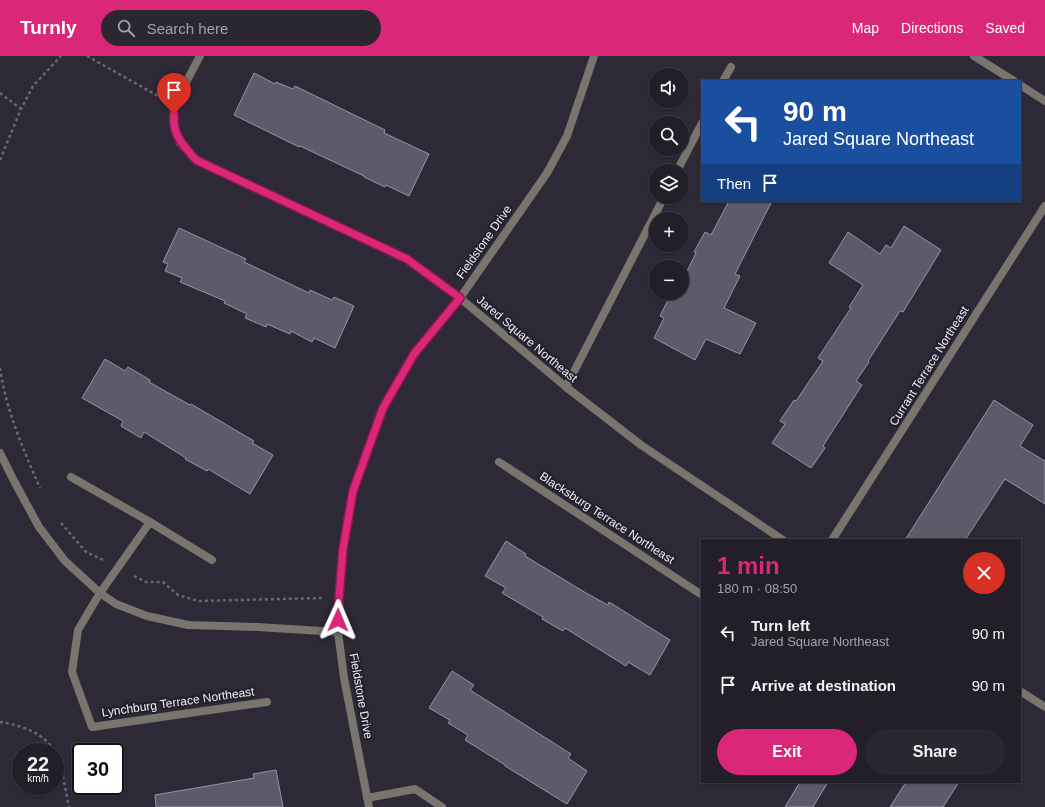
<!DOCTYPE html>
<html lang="en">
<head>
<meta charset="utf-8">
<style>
	body { margin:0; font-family:Helvetica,sans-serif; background:#2a2731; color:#f1f3f6; height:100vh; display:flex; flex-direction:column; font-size:15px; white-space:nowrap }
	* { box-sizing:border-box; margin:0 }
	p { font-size:13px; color:#a2a2a8 }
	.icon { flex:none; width:22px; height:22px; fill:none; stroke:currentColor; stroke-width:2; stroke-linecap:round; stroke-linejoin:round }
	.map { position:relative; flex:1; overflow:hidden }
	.side { position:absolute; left:701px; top:483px; width:320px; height:244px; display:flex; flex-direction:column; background:#221f29; border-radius:0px; box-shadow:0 1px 3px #0004,0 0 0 1px #3f3d46 }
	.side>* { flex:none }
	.top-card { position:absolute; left:701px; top:24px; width:320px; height:122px; border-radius:0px; box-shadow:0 1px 3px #0004,0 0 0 1px #3f3d46; background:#1a4fa0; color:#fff; overflow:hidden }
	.tools { position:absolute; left:649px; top:12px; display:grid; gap:8px }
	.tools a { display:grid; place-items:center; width:40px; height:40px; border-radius:50%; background:#221f29; box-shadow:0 1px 3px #0004,0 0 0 1px #3f3d46; font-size:20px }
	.speed { position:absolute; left:12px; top:687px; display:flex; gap:8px; font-size:20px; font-weight:700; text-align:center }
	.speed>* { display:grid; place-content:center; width:52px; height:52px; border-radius:50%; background:#221f29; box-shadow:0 1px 3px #0004,0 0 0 1px #3f3d46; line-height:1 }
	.speed small { font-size:10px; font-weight:400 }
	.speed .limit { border:2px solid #111; border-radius:6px; background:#fff; color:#111 }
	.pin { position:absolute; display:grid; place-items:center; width:34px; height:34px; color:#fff; margin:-41px -17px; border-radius:50% 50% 50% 0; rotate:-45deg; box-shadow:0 0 4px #0007 }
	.pin .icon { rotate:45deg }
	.me { position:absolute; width:44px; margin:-22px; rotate:1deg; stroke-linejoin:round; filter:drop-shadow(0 0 3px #0008) }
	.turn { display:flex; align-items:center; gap:14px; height:84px; padding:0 16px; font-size:18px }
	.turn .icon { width:52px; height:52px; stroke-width:2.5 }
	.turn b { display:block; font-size:28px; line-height:34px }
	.then { display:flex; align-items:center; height:38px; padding:0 16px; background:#0003; gap:8px; font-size:15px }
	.round { display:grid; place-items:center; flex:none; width:42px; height:42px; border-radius:21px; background:#2a2731 }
	.head { display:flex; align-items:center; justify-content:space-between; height:68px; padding:0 16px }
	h1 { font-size:24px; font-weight:700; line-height:30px; color:#db2777 }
	.button { display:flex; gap:8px; margin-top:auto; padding:8px 16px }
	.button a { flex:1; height:46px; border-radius:24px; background:#db2777; color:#fff; font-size:16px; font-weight:700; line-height:46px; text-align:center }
	.button a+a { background:#2a2731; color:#f1f3f6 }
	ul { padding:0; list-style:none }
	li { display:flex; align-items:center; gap:12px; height:52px; padding:0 16px }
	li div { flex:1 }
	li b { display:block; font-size:15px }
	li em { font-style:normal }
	header { display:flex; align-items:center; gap:24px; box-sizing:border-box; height:56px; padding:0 20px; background:#db2777; color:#fff }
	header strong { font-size:19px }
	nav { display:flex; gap:22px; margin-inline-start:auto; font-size:14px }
	.search { width:280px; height:36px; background:#2a2731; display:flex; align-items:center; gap:10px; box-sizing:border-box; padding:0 14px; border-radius:22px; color:#a2a2a8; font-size:15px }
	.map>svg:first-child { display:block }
	.building { fill:#5f5a69; stroke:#9993a4 }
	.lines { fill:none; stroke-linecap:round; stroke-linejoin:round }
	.path { stroke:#6b6874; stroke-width:2.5; stroke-dasharray:3 3; stroke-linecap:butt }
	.lane { stroke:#78746e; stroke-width:8 }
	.street { stroke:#78746e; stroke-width:8 }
	.route-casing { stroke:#8e194d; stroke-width:10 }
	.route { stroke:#db2777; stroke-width:7 }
	.labels { text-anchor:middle; stroke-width:4; stroke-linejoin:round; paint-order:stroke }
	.street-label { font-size:12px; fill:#f0eef7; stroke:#23202c }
</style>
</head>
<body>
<header>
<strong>Turnly</strong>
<div class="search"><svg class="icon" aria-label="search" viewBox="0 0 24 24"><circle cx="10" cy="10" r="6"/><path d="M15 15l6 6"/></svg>Search here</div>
<nav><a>Map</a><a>Directions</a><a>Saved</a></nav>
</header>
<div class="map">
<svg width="1045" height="751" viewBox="0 0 1045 751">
	<rect width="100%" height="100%" fill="#2d2937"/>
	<path class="building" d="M 254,17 L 275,28 L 276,26 L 293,33 L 295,30 L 385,74 L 384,77 L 429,98 L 409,140 L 386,129 L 385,131 L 364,121 L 364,120 L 300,90 L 299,91 L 234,59 Z
		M 729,145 L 772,145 L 735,218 L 740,220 L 724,252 L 756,267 L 740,298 L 706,283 L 695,304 L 654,282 L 664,262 L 660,260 L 671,238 L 674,240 L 676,237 L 682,237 L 682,225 L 696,197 L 694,196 L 705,176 L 711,179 Z
		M 904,170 L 941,194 L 903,256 L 900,255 L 868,305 L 869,306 L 856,325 L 862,329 L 823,390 L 825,392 L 811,412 L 772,387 L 785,368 L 780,365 L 794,344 L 796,345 L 823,305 L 818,302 L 851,252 L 849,251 L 863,229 L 829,207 L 848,176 L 880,198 L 886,189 L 891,192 Z
		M 179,172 L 246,203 L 244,206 L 309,237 L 310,234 L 332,244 L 334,241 L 354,250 L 335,292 L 314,282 L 312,286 L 291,275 L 290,278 L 267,268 L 266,271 L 245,262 L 247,258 L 224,247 L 225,245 L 180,226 L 182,222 L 165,215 L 168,208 L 163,206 Z
		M 105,303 L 125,315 L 128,311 L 150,324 L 149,326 L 190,349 L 191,348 L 254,385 L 252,387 L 273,399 L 250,438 L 208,413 L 207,415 L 185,403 L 186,402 L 144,376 L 141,382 L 121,370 L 123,365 L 82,342 Z
		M 994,344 L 1033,369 L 1020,390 L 1045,405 L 1045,448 L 1005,423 L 965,484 L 905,484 Z
		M 506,485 L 526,498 L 525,500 L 586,537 L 608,549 L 609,546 L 670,584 L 650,619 L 628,606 L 626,610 L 565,572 L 563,575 L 542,563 L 543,561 L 502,537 L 506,532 L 485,520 Z
		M 452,615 L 474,629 L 470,634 L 571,698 L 568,702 L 587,715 L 567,748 L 505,710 L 505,709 L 465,684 L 468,679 L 448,667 L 450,664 L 429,652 Z
		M 276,714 L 283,751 L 156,751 L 155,739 L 254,722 L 253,718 Z
		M 800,726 L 828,726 L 813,751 L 785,751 Z
		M 906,726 L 959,726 L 943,751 L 890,751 Z"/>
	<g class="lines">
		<path class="path" d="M 87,0 L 160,41
			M 0,37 L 21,53
			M 0,104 L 21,53 L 33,30 L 61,0
			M 0,312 C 6,354 23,393 40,432
			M 61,467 L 86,496 L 103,504
			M 134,520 L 146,526 L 163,526 L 178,539 L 198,545 L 322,542
			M 0,666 C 16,668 39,675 49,688 C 51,690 53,693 54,696
			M 55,698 L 60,706 L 69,751"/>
		<path class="lane" d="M 71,421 L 150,466 L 212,504"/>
		<path class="street" d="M 200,0 L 174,49 L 173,67 L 180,87 L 196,104 L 407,203 L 460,242 L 566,331 L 641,389 L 783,484
			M 974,0 L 1014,25
			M 723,25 L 731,11
			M 1020,29 L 1045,45
			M 677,115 L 702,67
			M 566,331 L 664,141
			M 0,397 L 14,425 L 39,471 L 65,505 L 100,537 L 116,548 L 147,560 L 188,569 L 257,571 L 338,576
			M 499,406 L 702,539
			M 150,466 L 100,537 L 78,574 L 72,616 L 92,671 L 267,646
			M 832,484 L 1045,150
			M 1020,635 L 1045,651
			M 367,742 L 415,733 L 442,751
			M 369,751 L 344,622 L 338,576 L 339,542 L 343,493 L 353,435 L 383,352 L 414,298 L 460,242 L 547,117 L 567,80 L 594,0"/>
	</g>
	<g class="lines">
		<defs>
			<path id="route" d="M 174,58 C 172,79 183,89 196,104 L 407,203 L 460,242 L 414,298 L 383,352 L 353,435 L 343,493 L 339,542 L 338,564"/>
		</defs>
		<use href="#route" class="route-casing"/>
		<use href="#route" class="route"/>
	</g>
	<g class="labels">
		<g class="street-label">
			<text transform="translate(484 186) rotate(-55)" y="4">Fieldstone Drive</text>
			<text transform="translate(527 283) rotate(40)" y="4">Jared Square Northeast</text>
			<text transform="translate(929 310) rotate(-58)" y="4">Currant Terrace Northeast</text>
			<text transform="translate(607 462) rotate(33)" y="4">Blacksburg Terrace Northeast</text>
			<text transform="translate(361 640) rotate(80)" y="4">Fieldstone Drive</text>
			<text transform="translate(178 646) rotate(-8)" y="4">Lynchburg Terrace Northeast</text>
		</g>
	</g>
</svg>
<div class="tools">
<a><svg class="icon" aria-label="sound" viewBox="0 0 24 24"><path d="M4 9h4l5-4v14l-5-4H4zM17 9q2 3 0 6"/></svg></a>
<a><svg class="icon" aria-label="search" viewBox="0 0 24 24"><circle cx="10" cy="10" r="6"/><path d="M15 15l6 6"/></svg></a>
<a><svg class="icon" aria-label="layers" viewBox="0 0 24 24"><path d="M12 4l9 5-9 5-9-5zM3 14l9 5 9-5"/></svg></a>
<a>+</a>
<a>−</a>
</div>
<div class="speed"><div>22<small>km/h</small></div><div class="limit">30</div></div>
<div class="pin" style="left:174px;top:58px;background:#d93025"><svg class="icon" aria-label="arrive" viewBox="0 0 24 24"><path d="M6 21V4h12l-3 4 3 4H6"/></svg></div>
<svg class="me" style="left:338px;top:564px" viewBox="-20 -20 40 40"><path d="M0-17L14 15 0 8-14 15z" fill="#db2777" stroke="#fff" stroke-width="4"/></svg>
<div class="top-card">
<div class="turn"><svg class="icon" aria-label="left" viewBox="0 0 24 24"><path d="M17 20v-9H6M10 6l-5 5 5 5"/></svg><div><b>90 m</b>Jared Square Northeast</div></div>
<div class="then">Then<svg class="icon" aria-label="arrive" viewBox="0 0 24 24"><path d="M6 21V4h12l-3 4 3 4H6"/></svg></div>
</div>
<section class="side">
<div class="head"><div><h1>1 min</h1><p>180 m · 08:50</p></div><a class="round" style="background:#d93025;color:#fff"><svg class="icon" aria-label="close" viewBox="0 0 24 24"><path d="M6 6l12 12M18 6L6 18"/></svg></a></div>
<ul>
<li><svg class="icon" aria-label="left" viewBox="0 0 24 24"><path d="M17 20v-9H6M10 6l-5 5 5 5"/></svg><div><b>Turn left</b><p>Jared Square Northeast</p></div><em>90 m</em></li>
<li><svg class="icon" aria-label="arrive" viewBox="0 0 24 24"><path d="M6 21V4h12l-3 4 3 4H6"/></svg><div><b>Arrive at destination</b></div><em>90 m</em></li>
</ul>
<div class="button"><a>Exit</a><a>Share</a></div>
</section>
</div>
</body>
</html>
